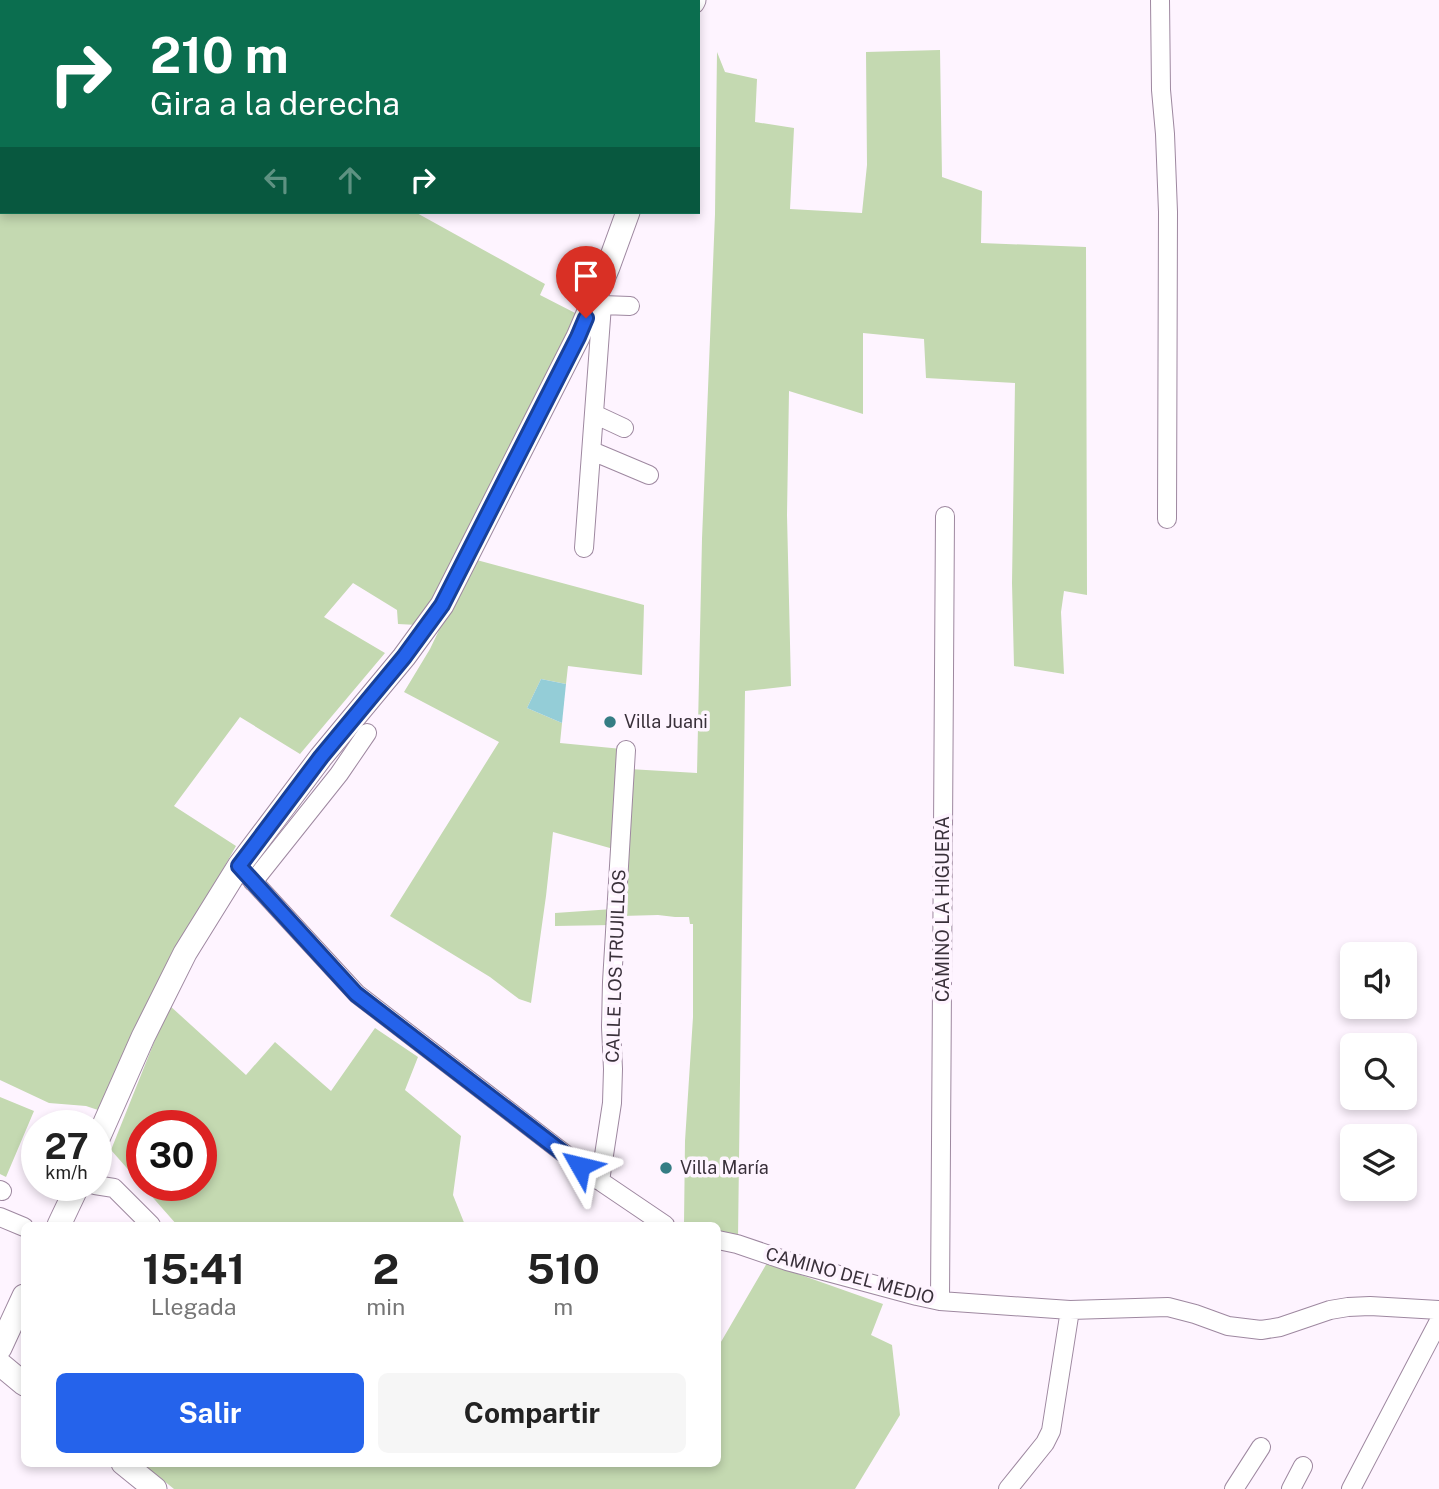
<!DOCTYPE html>
<html lang="es">
<head>
<meta charset="utf-8">
<style>
	body { margin:0; font-family:"Public Sans",sans-serif; background:#f6f6f6; color:#222; height:100vh; display:flex; flex-direction:column; font-size:26px; white-space:nowrap }
	* { box-sizing:border-box; margin:0 }
	p { font-size:23px; color:#767676 }
	.icon { flex:none; width:38px; height:38px; fill:none; stroke:currentColor; stroke-width:2; stroke-linecap:round; stroke-linejoin:round }
	.map { position:relative; flex:1; overflow:hidden }
	.panel { position:absolute; left:21px; top:1222px; width:700px; height:245px; display:flex; flex-direction:column; background:#fff; border-radius:10px; box-shadow:0 4px 10px #0003 }
	.panel>* { flex:none }
	.banner { position:absolute; left:0px; top:0px; width:700px; height:214px; box-shadow:0 4px 10px #0003; background:#0b6e4f; color:#fff; overflow:hidden }
	.buttons { position:absolute; left:1340px; top:942px; display:grid; gap:14px }
	.buttons a { display:grid; place-items:center; width:77px; height:77px; border-radius:10px; background:#fff; box-shadow:0 4px 10px #0003; font-size:35px }
	.speed { position:absolute; left:21px; top:1110px; display:flex; gap:14px; font-size:35px; font-weight:700; text-align:center }
	.speed>* { display:grid; place-content:center; width:91px; height:91px; border-radius:50%; background:#fff; box-shadow:0 4px 10px #0003; line-height:1 }
	.speed small { font-size:18px; font-weight:400 }
	.speed .limit { border:10px solid #d22; background:#fff; color:#111 }
	.pin { position:absolute; display:grid; place-items:center; width:60px; height:60px; color:#fff; margin:-72px -30px; border-radius:50% 50% 50% 0; rotate:-45deg; box-shadow:0 0 7px #0007 }
	.pin .icon { rotate:45deg }
	.me { position:absolute; width:77px; margin:-38px; rotate:307deg; stroke-linejoin:round; filter:drop-shadow(0 0 5px #0008) }
	.turn { display:flex; align-items:center; gap:24px; height:147px; padding:0 35px; font-size:32px }
	.turn .icon { width:91px; height:91px; stroke-width:2.5 }
	.turn b { display:block; font-size:49px; line-height:60px }
	.lanes { display:flex; align-items:center; height:66px; padding:0 35px; background:#0003; justify-content:center; gap:35px; direction:ltr }
	.lanes .off { opacity:.35 }
	.eta { display:flex; justify-content:space-evenly; align-items:center; height:119px; text-align:center }
	.eta b { font-size:42px; font-weight:700; line-height:49px }
	.primary-button { display:flex; gap:14px; margin-top:auto; padding:14px 35px }
	.primary-button a { flex:1; height:80px; border-radius:10px; background:#2563eb; color:#fff; font-size:28px; font-weight:700; line-height:80px; text-align:center }
	.primary-button a+a { background:#f6f6f6; color:#222 }
	.map>svg:first-child { display:block }
	.green { fill:#c4d9b1; fill-rule:evenodd }
	.water { fill:#94cdd7 }
	.lines { fill:none; stroke-linecap:round; stroke-linejoin:round }
	.minor-casing { stroke:#9e88a0; stroke-width:20 }
	.major-casing { stroke:#9e88a0; stroke-width:25 }
	.minor { stroke:#fff; stroke-width:18 }
	.major { stroke:#fff; stroke-width:23 }
	.route-casing { stroke:#184099; stroke-width:18 }
	.route { stroke:#2563eb; stroke-width:12 }
	.poi-dot { fill:#357d84; stroke:#fef4ff; stroke-width:2.5 }
	.labels { text-anchor:middle; stroke-width:7; stroke-linejoin:round; paint-order:stroke }
	.poi-label { font-size:18px; fill:#39303a; stroke:#fef4ff; text-anchor:start }
	.street-label { font-size:18px; fill:#39303a; stroke:#fef4ff }
</style>
</head>
<body>
<div class="map">
<svg width="1439" height="1489" viewBox="0 0 1439 1489">
	<rect width="100%" height="100%" fill="#fef4ff"/>
	<path class="green" d="M 940,50 L 942,177 L 982,191 L 981,243 L 1086,247 L 1087,595 L 1064,591 L 1061,612 L 1064,674 L 1014,666 L 1012,583 L 1015,383 L 926,378 L 924,339 L 863,333 L 863,414 L 789,391 L 787,515 L 791,686 L 745,691 L 738,1238 L 718,1233 L 718,1225 L 690,1225 L 684,1223 L 685,1141 L 693,1017 L 693,924 L 690,924 L 689,917 L 675,917 L 658,915 L 621,916 L 629,769 L 697,773 L 702,539 L 715,214 L 717,52 L 725,72 L 757,79 L 755,122 L 794,128 L 790,209 L 862,213 L 867,165 L 866,52 Z
		M 0,57 L 2,57 L 2,212 L 415,212 L 545,284 L 540,295 L 579,315 L 437,595 L 417,625 L 398,624 L 397,610 L 353,583 L 324,617 L 385,653 L 300,754 L 240,717 L 174,806 L 236,846 L 161,979 L 101,1111 L 86,1106 L 49,1103 L 0,1080 Z
		M 473,559 L 644,605 L 642,675 L 568,666 L 566,684 L 541,679 L 527,708 L 562,723 L 560,743 L 622,749 L 617,850 L 553,832 L 546,896 L 531,1003 L 519,999 L 490,977 L 390,916 L 499,742 L 404,692 L 430,649 Z
		M 613,909 L 612,925 L 555,926 L 555,913 Z
		M 169,1005 L 246,1075 L 275,1042 L 331,1091 L 375,1028 L 418,1057 L 405,1090 L 461,1136 L 453,1195 L 465,1225 L 177,1225 L 111,1150 ZM 142,1125 L 201,1125 L 201,1185 L 142,1185 Z
		M 0,1097 L 34,1111 L 6,1177 L 0,1174 Z
		M 767,1263 L 883,1304 L 871,1335 L 892,1345 L 900,1415 L 855,1489 L 174,1489 L 142,1463 L 718,1463 L 718,1347 Z"/>
	<path class="water" d="M 541,679 L 566,684 L 562,723 L 527,708 Z"/>
	<g class="lines">
		<defs>
			<path id="minor" d="M 1160,0 L 1161,90 L 1165,134 L 1168,212 L 1167,519
				M 132,2 L 139,0
				M 0,44 L 2,44
				M 602,305 L 630,306
				M 594,414 L 624,428
				M 592,451 L 649,475
				M 584,548 L 602,305 L 593,300
				M 239,866 L 357,994 L 600,1181 L 665,1225
				M 253,882 L 339,774 L 367,733
				M 600,1181 L 612,1103 L 613,1069 L 611,1027 L 612,982 L 626,750
				M 95,1185 L 114,1188 L 151,1225
				M 0,1190 L 2,1191
				M 0,1217 L 24,1227
				M 718,1240 L 737,1244 L 787,1261 L 917,1296 L 940,1301 L 1070,1310 L 1168,1307 L 1195,1314 L 1228,1326 L 1261,1330 L 1280,1327 L 1330,1310 L 1348,1307 L 1370,1306 L 1439,1310
				M 940,1301 L 945,516
				M 1008,1489 L 1045,1443 L 1051,1431 L 1070,1310
				M 1234,1489 L 1261,1447
				M 1291,1489 L 1303,1466
				M 1351,1489 L 1439,1321"/>
			<path id="major" d="M 693,2 L 694,0
				M 96,1143 L 143,1037 L 185,953 L 239,866 L 321,757 L 404,657 L 442,605 L 578,337 L 608,267 L 628,212
				M 59,1225 L 78,1185
				M 0,1348 L 24,1296
				M 0,1364 L 24,1384
				M 123,1463 L 155,1489"/>
		</defs>
		<use href="#minor" class="minor-casing"/>
		<use href="#major" class="major-casing"/>
		<use href="#minor" class="minor"/>
		<use href="#major" class="major"/>
	</g>
	<g class="lines">
		<defs>
			<path id="route" d="M 580,1166 L 356,994 L 239,866 L 321,757 L 404,657 L 442,605 L 578,337 L 586,318"/>
		</defs>
		<use href="#route" class="route-casing"/>
		<use href="#route" class="route"/>
	</g>
	<g class="poi-dot">
		<circle cx="610" cy="722" r="7"/>
		<circle cx="666" cy="1168" r="7"/>
	</g>
	<g class="labels">
		<g class="poi-label">
			<text x="624" y="728">Villa Juani</text>
			<text x="680" y="1174">Villa María</text>
		</g>
		<g class="street-label">
			<text transform="translate(943 909) rotate(-90)" y="6">CAMINO LA HIGUERA</text>
			<text transform="translate(616 966) rotate(-88)" y="6">CALLE LOS TRUJILLOS</text>
			<text transform="translate(850 1276) rotate(15)" y="6">CAMINO DEL MEDIO</text>
		</g>
	</g>
</svg>
<div class="buttons">
<a><svg class="icon" aria-label="sound" viewBox="0 0 24 24"><path d="M4 9h4l5-4v14l-5-4H4zM17 9q2 3 0 6"/></svg></a>
<a><svg class="icon" aria-label="search" viewBox="0 0 24 24"><circle cx="10" cy="10" r="6"/><path d="M15 15l6 6"/></svg></a>
<a><svg class="icon" aria-label="layers" viewBox="0 0 24 24"><path d="M12 4l9 5-9 5-9-5zM3 14l9 5 9-5"/></svg></a>
</div>
<div class="speed"><div>27<small>km/h</small></div><div class="limit">30</div></div>
<div class="pin" style="left:586px;top:318px;background:#d93025"><svg class="icon" aria-label="arrive" viewBox="0 0 24 24"><path d="M6 21V4h12l-3 4 3 4H6"/></svg></div>
<svg class="me" style="left:580px;top:1166px" viewBox="-20 -20 40 40"><path d="M0-17L14 15 0 8-14 15z" fill="#2563eb" stroke="#fff" stroke-width="4"/></svg>
<div class="banner">
<div class="turn"><svg class="icon" aria-label="right" viewBox="0 0 24 24"><path d="M7 20v-9h11M14 6l5 5-5 5"/></svg><div><b>210 m</b>Gira a la derecha</div></div>
<div class="lanes"><svg class="icon off" aria-label="left" viewBox="0 0 24 24"><path d="M17 20v-9H6M10 6l-5 5 5 5"/></svg><svg class="icon off" aria-label="ahead" viewBox="0 0 24 24"><path d="M12 20V5M6 11l6-6 6 6"/></svg><svg class="icon" aria-label="right" viewBox="0 0 24 24"><path d="M7 20v-9h11M14 6l5 5-5 5"/></svg></div>
</div>
<section class="panel">
<div class="eta">
<div><b>15:41</b><p>Llegada</p></div>
<div><b>2</b><p>min</p></div>
<div><b>510</b><p>m</p></div>
</div>
<div class="primary-button"><a>Salir</a><a>Compartir</a></div>
</section>
</div>
</body>
</html>
